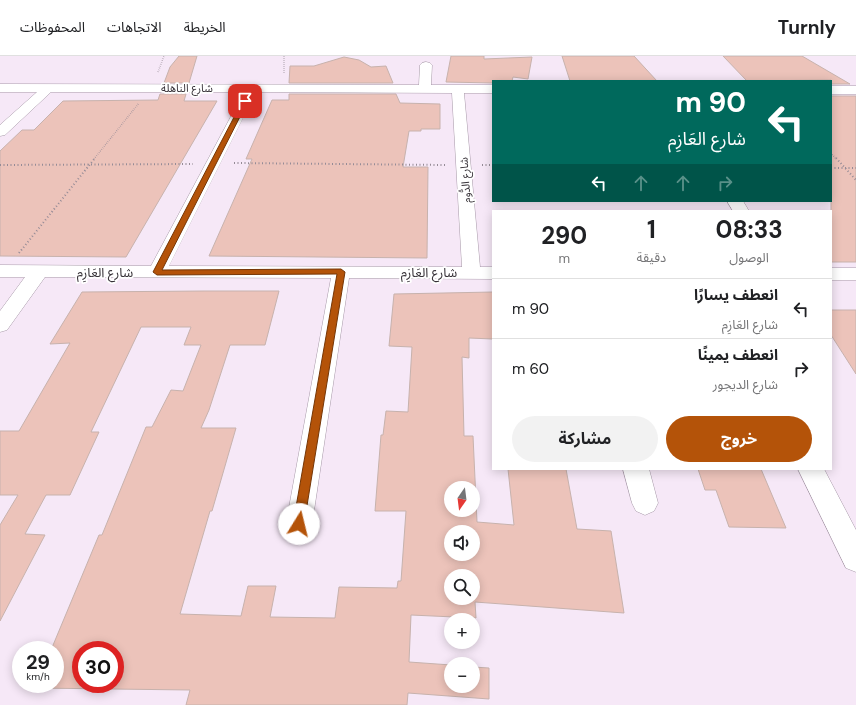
<!DOCTYPE html>
<html lang="ar">
<head>
<meta charset="utf-8">
<style>
	body { margin:0; font-family:"DM Sans","Noto Sans Arabic",sans-serif; background:#f2f2f2; color:#202124; direction:rtl; height:100vh; display:flex; flex-direction:column; font-size:15px; white-space:nowrap }
	* { box-sizing:border-box; margin:0 }
	p { font-size:13px; color:#757577 }
	.icon { flex:none; width:22px; height:22px; fill:none; stroke:currentColor; stroke-width:2; stroke-linecap:round; stroke-linejoin:round }
	.map { position:relative; flex:1; overflow:hidden; direction:ltr }
	.sheet { position:absolute; left:492px; top:154px; width:340px; height:260px; display:flex; flex-direction:column; background:#fff; border-radius:0px; box-shadow:0 2px 10px #0003; direction:rtl }
	.sheet>* { flex:none }
	.hud { position:absolute; left:492px; top:24px; width:340px; height:122px; border-radius:0px; box-shadow:0 2px 10px #0003; direction:rtl; background:#00695c; color:#fff; overflow:hidden }
	.needle { width:26px; rotate:194deg }
	.buttons { position:absolute; left:444px; top:425px; display:grid; gap:8px }
	.buttons a { display:grid; place-items:center; width:36px; height:36px; border-radius:50%; background:#fff; box-shadow:0 2px 10px #0003; font-size:20px }
	.speed { position:absolute; left:12px; top:585px; display:flex; gap:8px; font-size:20px; font-weight:700; text-align:center }
	.speed>* { display:grid; place-content:center; width:52px; height:52px; border-radius:50%; background:#fff; box-shadow:0 2px 10px #0003; line-height:1 }
	.speed small { font-size:10px; font-weight:400 }
	.speed .limit { border:6px solid #d22; background:#fff; color:#111 }
	.pin { position:absolute; display:grid; place-items:center; width:34px; height:34px; color:#fff; margin:-17px; border-radius:8px; box-shadow:0 2px 6px #0006 }
	.me { position:absolute; width:44px; margin:-22px; rotate:9deg; stroke-linejoin:round; filter:drop-shadow(0 0 3px #0008) }
	.turn { display:flex; align-items:center; gap:14px; height:84px; padding:0 20px; font-size:18px }
	.turn .icon { width:52px; height:52px; stroke-width:2.5 }
	.turn b { display:block; font-size:28px; line-height:34px }
	.lanes { display:flex; align-items:center; height:38px; padding:0 20px; background:#0003; justify-content:center; gap:20px; direction:ltr }
	.lanes .off { opacity:.35 }
	.eta { display:flex; justify-content:space-evenly; align-items:center; height:68px; text-align:center }
	.eta b { font-size:24px; font-weight:700; line-height:28px }
	.button { display:flex; gap:8px; margin-top:auto; padding:8px 20px }
	.button a { flex:1; height:46px; border-radius:24px; background:#b45309; color:#fff; font-size:16px; font-weight:700; line-height:46px; text-align:center }
	.button a+a { background:#f2f2f2; color:#202124 }
	ul { padding:0; list-style:none }
	li { display:flex; align-items:center; gap:12px; height:60px; padding:0 20px; border-top:1px solid #e0e0e0 }
	li div { flex:1 }
	li b { display:block; font-size:15px }
	li em { font-style:normal }
	header { display:flex; align-items:center; gap:24px; box-sizing:border-box; height:56px; padding:0 20px; background:#fff; border-bottom:1px solid #e0e0e0 }
	header strong { font-size:19px }
	nav { display:flex; gap:22px; margin-inline-start:auto; font-size:14px }
	.map>svg:first-child { display:block }
	.building { fill:#ecc3ba; stroke:#c7b2ad; fill-rule:evenodd }
	.lines { fill:none; stroke-linecap:round; stroke-linejoin:round }
	.minor-casing { stroke:#a799a8; stroke-width:1 }
	.path-far1 { stroke:#958b96; stroke-width:1.5; stroke-dasharray:0.5 1.5; stroke-linecap:butt }
	.path { stroke:#958b96; stroke-width:2; stroke-dasharray:1 2.5; stroke-linecap:butt }
	.minor { fill:#fff; fill-rule:evenodd }
	.route { fill:#b45309; stroke:#753606 }
	.labels { text-anchor:middle; stroke-width:3.5; stroke-linejoin:round; paint-order:stroke }
	.far-street-label { font-size:11px; fill:#363137; stroke:#fff }
	.street-label { font-size:13px; fill:#363137; stroke:#fff }
</style>
</head>
<body>
<header>
<strong>Turnly</strong>
<nav><a>الخريطة</a><a>الاتجاهات</a><a>المحفوظات</a></nav>
</header>
<div class="map">
<svg width="856" height="649" viewBox="0 0 856 649">
	<rect width="100%" height="100%" fill="#f6e8f7"/>
	<path class="building" d="M 179,0 L 197,0 L 189,27 L 164,27 L 170,11 Z
		M 451,0 L 484,0 L 484,3 L 532,1 L 528,23 L 513,21 L 512,25 L 493,25 L 493,27 L 446,26 Z
		M 562,0 L 634,0 L 657,25 L 570,25 Z
		M 723,0 L 802,0 L 850,28 L 831,28 L 831,24 L 747,25 Z
		M 344,1 L 359,4 L 371,11 L 386,10 L 393,27 L 289,27 L 290,10 L 314,10 Z
		M 160,38 L 186,38 L 184,45 L 217,45 L 126,201 L 0,200 L 0,95 L 22,74 L 34,74 L 63,45 L 158,44 Z
		M 289,38 L 396,38 L 400,47 L 440,48 L 440,73 L 421,73 L 421,75 L 409,75 L 403,111 L 428,111 L 427,202 L 209,200 L 252,103 L 246,103 L 272,44 L 289,44 Z
		M 831,40 L 856,40 L 856,206 L 831,206 Z
		M 204,235 L 279,235 L 265,289 L 230,289 L 209,354 L 201,372 L 236,372 L 212,455 L 210,455 L 180,558 L 241,560 L 248,530 L 276,530 L 270,561 L 335,562 L 339,531 L 397,532 L 398,525 L 401,525 L 406,455 L 375,455 L 381,379 L 383,379 L 386,355 L 408,356 L 412,291 L 389,290 L 394,238 L 493,236 L 493,283 L 469,282 L 469,302 L 462,301 L 464,380 L 473,380 L 477,466 L 514,469 L 508,413 L 566,413 L 577,473 L 611,475 L 624,557 L 475,546 L 476,562 L 411,559 L 409,606 L 451,609 L 451,630 L 473,630 L 473,611 L 489,612 L 489,643 L 408,637 L 407,649 L 186,649 L 190,634 L 35,632 L 37,628 L 55,628 L 55,594 L 51,594 L 99,479 L 102,479 L 146,371 L 152,371 L 171,334 L 183,335 L 201,289 L 184,289 L 191,271 L 141,271 L 91,376 L 99,376 L 70,439 L 46,439 L 25,478 L 45,479 L 0,565 L 0,469 L 18,439 L 0,439 L 0,375 L 19,375 L 70,287 L 50,288 L 82,236 ZM 451,432 L 473,432 L 473,454 L 451,454 ZM 451,476 L 473,476 L 473,498 L 451,498 ZM 451,520 L 473,520 L 473,542 L 451,542 ZM 81,594 L 115,594 L 115,628 L 81,628 Z
		M 831,254 L 856,254 L 856,318 L 831,279 Z
		M 698,413 L 761,413 L 786,472 L 729,471 L 716,434 L 705,434 Z"/>
	<g class="lines">
		<defs>
			<path id="minor" d="M 426,6 L 430,7 L 432,9 L 431,29 L 493,29 L 493,37 L 464,37 L 480,211 L 493,211 L 493,223 L 349,222 L 312,468 L 309,477 L 299,481 L 289,477 L 286,468 L 331,222 L 45,221 L 7,274 L 0,276 L 0,255 L 25,221 L 0,221 L 0,209 L 151,210 L 244,36 L 51,36 L 5,79 L 0,80 L 0,69 L 37,36 L 0,36 L 0,28 L 419,29 L 420,9 L 422,7 ZM 256,36 L 452,37 L 462,211 L 169,210 Z
				M 831,30 L 856,30 L 856,38 L 831,38 Z
				M 727,145 L 743,145 L 749,155 L 733,155 Z
				M 831,212 L 856,212 L 856,224 L 831,224 Z
				M 623,413 L 649,413 L 658,447 L 654,455 L 645,459 L 636,455 L 632,447 Z
				M 798,413 L 824,413 L 856,474 L 856,516 L 846,512 Z"/>
		</defs>
		<use href="#minor" class="minor-casing"/>
		<path class="path-far1" d="M 284,0 L 284,18
			M 158,16 L 164,0
			M 831,97 L 836,103
			M 94,103 L 139,47"/>
		<path class="path" d="M 836,102 L 856,124
			M 234,107 L 445,109
			M 0,109 L 193,108
			M 482,109 L 493,109
			M 831,112 L 856,112
			M 19,197 L 95,102"/>
		<use href="#minor" class="minor"/>
	</g>
	<path class="route" d="M 243,44 L 248,45 L 162,214 L 341,213 L 345,216 L 304,468 L 303,471 L 299,473 L 295,471 L 293,468 L 337,218 L 157,219 L 153,216 Z"/>
	<g class="labels">
		<g class="far-street-label">
			<text x="187" y="36">شارع الناهلة</text>
			<text transform="translate(465 124) rotate(-94)" y="4">شارع الدُّوم</text>
		</g>
		<g class="street-label">
			<text x="105" y="221">شارع العَازِم</text>
			<text x="429" y="221">شارع العَازِم</text>
		</g>
	</g>
</svg>
<div class="buttons">
<a><svg class="needle" viewBox="-14 -14 28 28"><path d="M0-13l5 13h-10z" fill="#e53935"/><path d="M0 13l5-13h-10z" fill="#757577"/></svg></a>
<a><svg class="icon" aria-label="sound" viewBox="0 0 24 24"><path d="M4 9h4l5-4v14l-5-4H4zM17 9q2 3 0 6"/></svg></a>
<a><svg class="icon" aria-label="search" viewBox="0 0 24 24"><circle cx="10" cy="10" r="6"/><path d="M15 15l6 6"/></svg></a>
<a>+</a>
<a>−</a>
</div>
<div class="speed"><div>29<small>km/h</small></div><div class="limit">30</div></div>
<div class="pin" style="left:245px;top:45px;background:#d93025"><svg class="icon" aria-label="arrive" viewBox="0 0 24 24"><path d="M6 21V4h12l-3 4 3 4H6"/></svg></div>
<svg class="me" style="left:299px;top:468px" viewBox="-20 -20 40 40"><circle r="19" fill="#fff"/><path d="M0-13L10 11 0 6-10 11z" fill="#b45309"/></svg>
<div class="hud">
<div class="turn"><svg class="icon" aria-label="left" viewBox="0 0 24 24"><path d="M17 20v-9H6M10 6l-5 5 5 5"/></svg><div><b>90 m</b>شارع العَازِم</div></div>
<div class="lanes"><svg class="icon" aria-label="left" viewBox="0 0 24 24"><path d="M17 20v-9H6M10 6l-5 5 5 5"/></svg><svg class="icon off" aria-label="ahead" viewBox="0 0 24 24"><path d="M12 20V5M6 11l6-6 6 6"/></svg><svg class="icon off" aria-label="ahead" viewBox="0 0 24 24"><path d="M12 20V5M6 11l6-6 6 6"/></svg><svg class="icon off" aria-label="right" viewBox="0 0 24 24"><path d="M7 20v-9h11M14 6l5 5-5 5"/></svg></div>
</div>
<section class="sheet">
<div class="eta">
<div><b>08:33</b><p>الوصول</p></div>
<div><b>1</b><p>دقيقة</p></div>
<div><b>290</b><p>m</p></div>
</div>
<ul>
<li><svg class="icon" aria-label="left" viewBox="0 0 24 24"><path d="M17 20v-9H6M10 6l-5 5 5 5"/></svg><div><b>انعطف يسارًا</b><p>شارع العَازِم</p></div><em>90 m</em></li>
<li><svg class="icon" aria-label="right" viewBox="0 0 24 24"><path d="M7 20v-9h11M14 6l5 5-5 5"/></svg><div><b>انعطف يمينًا</b><p>شارع الديجور</p></div><em>60 m</em></li>
</ul>
<div class="button"><a>خروج</a><a>مشاركة</a></div>
</section>
</div>
</body>
</html>
